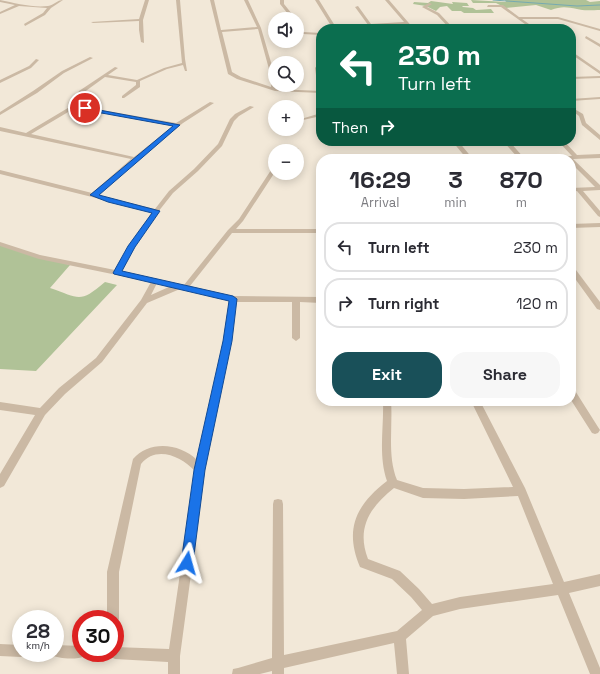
<!DOCTYPE html>
<html lang="en">
<head>
<meta charset="utf-8">
<style>
	body { margin:0; font-family:"Space Grotesk",sans-serif; background:#f7f7f7; color:#2b2b33; height:100vh; display:flex; flex-direction:column; font-size:15px; white-space:nowrap }
	* { box-sizing:border-box; margin:0 }
	p { font-size:13px; color:#7c7c81 }
	.icon { flex:none; width:22px; height:22px; fill:none; stroke:currentColor; stroke-width:2; stroke-linecap:round; stroke-linejoin:round }
	.map { position:relative; flex:1; overflow:hidden }
	.panel { position:absolute; left:316px; top:154px; width:260px; height:252px; display:flex; flex-direction:column; background:#fff; border-radius:16px; box-shadow:0 2px 10px #0003 }
	.panel>* { flex:none }
	.guide { position:absolute; left:316px; top:24px; width:260px; height:122px; border-radius:16px; box-shadow:0 2px 10px #0003; background:#0b6e4f; color:#fff; overflow:hidden }
	.buttons { position:absolute; left:268px; top:12px; display:grid; gap:8px }
	.buttons a { display:grid; place-items:center; width:36px; height:36px; border-radius:50%; background:#fff; box-shadow:0 2px 10px #0003; font-size:20px }
	.speed { position:absolute; left:12px; top:610px; display:flex; gap:8px; font-size:20px; font-weight:700; text-align:center }
	.speed>* { display:grid; place-content:center; width:52px; height:52px; border-radius:50%; background:#fff; box-shadow:0 2px 10px #0003; line-height:1 }
	.speed small { font-size:10px; font-weight:400 }
	.speed .limit { border:6px solid #d22; background:#fff; color:#111 }
	.pin { position:absolute; display:grid; place-items:center; width:34px; height:34px; color:#fff; margin:-17px; border:2px solid #fff; border-radius:50%; box-shadow:0 1px 4px #0007 }
	.me { position:absolute; width:44px; margin:-22px; rotate:8deg; stroke-linejoin:round; filter:drop-shadow(0 0 3px #0008) }
	.turn { display:flex; align-items:center; gap:14px; height:84px; padding:0 16px; font-size:18px }
	.turn .icon { width:52px; height:52px; stroke-width:2.5 }
	.turn b { display:block; font-size:28px; line-height:34px }
	.then { display:flex; align-items:center; height:38px; padding:0 16px; background:#0003; gap:8px; font-size:15px }
	.eta { display:flex; justify-content:space-evenly; align-items:center; height:68px; text-align:center }
	.eta b { font-size:24px; font-weight:600; line-height:28px }
	.button { display:flex; gap:8px; margin-top:auto; padding:8px 16px }
	.button a { flex:1; height:46px; border-radius:16px; background:#195059; color:#fff; font-size:16px; font-weight:600; line-height:46px; text-align:center }
	.button a+a { background:#f7f7f7; color:#2b2b33 }
	ul { padding:0; list-style:none }
	li { display:flex; align-items:center; gap:12px; height:50px; margin:0 8px 6px; padding:0 8px; border:2px solid #e1e1e2; border-radius:16px }
	li div { flex:1 }
	li b { display:block; font-size:15px }
	li em { font-style:normal }
	.map>svg:first-child { display:block }
	.green { fill:#b0c297 }
	.lines { fill:none; stroke-linecap:round; stroke-linejoin:round }
	.stream { stroke:#76aab1; stroke-width:1 }
	.street { fill:#cbb9a4; fill-rule:evenodd }
	.route { fill:#1a73e8; stroke:#114b97 }
</style>
</head>
<body>
<div class="map">
<svg width="600" height="674" viewBox="0 0 600 674">
	<rect width="100%" height="100%" fill="#f2e8d8"/>
	<path class="green" d="M 471,0 L 506,2 L 505,0 L 586,0 L 590,2 L 600,1 L 600,10 C 593,10 583,11 577,9 C 567,7 561,6 551,10 L 536,5 L 506,8 L 496,3 L 473,3 Z
		M 431,1 L 453,4 L 452,2 L 467,3 L 469,6 L 462,6 L 463,7 L 473,8 L 476,10 L 491,9 L 494,13 L 464,13 L 461,11 L 452,11 L 447,6 L 440,7 L 436,11 L 426,6 L 413,4 L 414,2 L 428,3 Z
		M 0,245 L 70,265 L 50,288 C 80,298 79,304 105,282 L 117,285 L 36,371 L 0,369 Z"/>
	<g class="lines">
		<path class="stream" d="M 493,0 L 577,6 L 600,5"/>
		<path class="street" d="M 0,0 C 15,3 33,8 48,6 C 54,5 57,0 63,0 L 51,8 L 45,15 L 25,26 L 24,24 L 43,13 L 47,8 L 19,6 L 0,14 L 0,12 L 15,5 L 0,2 Z
			M 145,0 L 149,0 L 143,20 L 144,43 L 141,42 L 139,30 L 139,21 L 93,23 L 91,22 L 139,19 Z
			M 176,0 L 180,0 L 185,59 L 187,71 L 185,71 L 183,65 L 167,69 L 140,81 L 140,87 L 124,98 L 122,98 L 122,96 L 136,85 L 136,82 L 105,77 L 83,93 L 81,95 L 85,99 L 79,106 L 176,123 L 210,102 L 214,103 L 183,123 L 168,135 L 98,195 L 155,209 L 169,191 L 194,169 L 218,144 L 230,119 L 235,114 L 250,106 L 254,107 L 239,116 L 234,121 L 222,146 L 198,171 L 173,193 L 158,212 L 135,246 L 122,271 L 184,285 L 228,230 L 239,219 L 273,167 L 275,166 L 275,172 L 243,221 L 236,229 L 321,229 L 321,233 L 232,233 L 190,286 L 233,296 L 321,297 L 321,303 L 300,302 L 300,338 L 296,341 L 292,338 L 292,302 L 236,302 L 231,341 L 205,470 L 180,656 L 180,674 L 168,674 L 168,662 L 115,659 L 111,657 L 109,653 L 115,653 L 115,647 L 169,649 L 195,471 C 181,456 156,445 141,464 L 119,572 L 119,619 L 117,623 L 115,624 L 115,619 L 107,619 L 107,572 L 133,459 C 149,440 180,443 197,460 L 223,341 L 229,301 L 180,289 L 147,303 L 102,362 L 65,394 L 45,415 L 4,486 L 0,488 L 0,474 L 35,415 L 0,410 L 0,402 L 40,408 L 59,388 L 96,358 L 141,300 L 151,282 L 39,259 L 0,246 L 0,242 L 40,255 L 115,270 L 129,246 L 152,212 L 0,174 L 0,170 L 92,193 L 131,159 L 0,131 L 0,127 L 26,133 L 78,102 L 81,99 L 77,95 L 79,91 L 115,67 L 118,68 L 108,75 L 137,80 L 164,68 L 182,63 ZM 75,108 L 173,126 L 134,157 L 31,134 ZM 157,283 L 171,286 L 151,295 Z
			M 210,0 L 214,0 L 221,30 L 257,27 L 244,0 L 248,0 L 261,28 L 275,76 L 276,89 L 321,91 L 321,93 L 275,91 L 237,79 L 228,74 ZM 258,29 L 272,80 L 271,87 L 241,77 L 232,72 L 222,32 Z
			M 280,0 L 284,0 L 284,4 L 296,19 L 292,19 L 280,4 Z
			M 315,0 L 319,0 L 337,29 L 333,29 Z
			M 385,0 L 389,0 L 414,29 L 410,29 L 406,24 L 373,26 L 375,29 L 371,29 L 355,7 L 358,6 L 371,24 L 404,22 Z
			M 429,3 L 432,4 L 427,7 L 439,13 L 454,29 L 450,29 L 437,15 L 422,7 Z
			M 488,5 L 503,5 L 519,17 L 558,17 L 600,29 L 600,31 L 558,19 L 522,19 L 536,29 L 532,29 L 501,7 L 487,7 Z
			M 491,26 L 495,29 L 491,29 L 489,27 Z
			M 297,30 L 303,32 L 321,33 L 321,35 L 303,34 L 297,32 Z
			M 586,36 L 600,44 L 600,47 L 585,38 Z
			M 571,51 L 600,71 L 600,74 L 571,54 Z
			M 90,57 L 93,58 L 64,73 L 37,93 L 0,115 L 0,112 L 33,91 L 62,71 Z
			M 36,59 L 39,60 L 31,68 L 0,83 L 0,80 L 29,66 Z
			M 320,61 L 321,61 L 321,65 L 319,68 L 320,75 L 318,76 L 316,75 L 315,68 Z
			M 600,76 L 600,78 L 571,79 L 571,77 Z
			M 600,97 L 600,99 L 571,101 L 571,99 Z
			M 571,107 L 583,114 L 586,123 L 600,135 L 600,140 L 582,125 L 579,116 L 571,110 Z
			M 321,113 L 321,116 L 303,120 L 301,119 Z
			M 452,141 L 458,141 L 473,159 L 467,159 Z
			M 503,141 L 509,141 L 525,159 L 519,159 Z
			M 558,141 L 564,141 L 577,155 L 600,154 L 600,158 L 573,159 L 600,185 L 600,190 L 583,191 L 600,211 L 600,217 L 598,216 L 577,191 L 571,192 L 571,188 L 595,187 L 571,163 L 571,159 L 530,159 L 533,157 L 572,156 Z
			M 297,148 L 299,149 L 299,151 L 292,151 Z
			M 600,223 L 600,227 L 571,228 L 571,224 Z
			M 571,266 L 573,266 L 600,302 L 600,310 L 597,309 L 571,273 Z
			M 571,388 L 574,389 L 598,427 L 600,430 L 598,433 L 595,434 L 592,433 L 571,400 Z
			M 383,401 L 391,401 C 393,427 387,455 397,480 L 423,488 L 464,489 L 513,487 L 471,401 L 480,401 L 525,488 L 564,582 L 600,574 L 600,586 L 569,593 L 600,668 L 600,674 L 590,674 L 558,595 L 460,609 L 433,616 L 406,639 L 409,674 L 397,674 L 394,643 L 284,668 L 284,674 L 272,674 L 272,671 L 260,674 L 232,674 L 233,669 L 238,668 L 272,658 L 273,504 L 274,500 L 278,499 L 282,500 L 283,504 L 284,655 L 397,631 L 422,610 L 411,597 L 392,579 L 360,567 C 344,529 356,505 387,481 C 378,455 384,428 383,401 ZM 394,488 L 423,498 L 464,499 L 518,496 L 553,584 L 460,597 L 432,604 L 419,589 L 400,571 L 368,559 C 356,528 370,507 394,488 Z
			M 0,644 L 21,645 L 21,653 L 26,653 L 25,655 L 21,657 L 0,656 Z
			M 55,645 L 81,646 L 81,653 L 87,653 L 85,656 C 77,660 59,659 51,655 L 50,653 L 55,653 Z"/>
	</g>
	<path class="route" d="M 83,107 L 180,125 L 99,195 L 160,211 L 135,247 L 122,271 L 233,296 L 237,299 L 232,341 L 205,470 L 193,563 L 192,568 L 187,569 L 182,568 L 181,563 L 194,470 L 223,341 L 229,301 L 114,274 L 113,273 L 128,246 L 152,213 L 108,202 L 90,195 L 173,126 L 85,110 L 83,109 Z"/>
</svg>
<div class="buttons">
<a><svg class="icon" aria-label="sound" viewBox="0 0 24 24"><path d="M4 9h4l5-4v14l-5-4H4zM17 9q2 3 0 6"/></svg></a>
<a><svg class="icon" aria-label="search" viewBox="0 0 24 24"><circle cx="10" cy="10" r="6"/><path d="M15 15l6 6"/></svg></a>
<a>+</a>
<a>−</a>
</div>
<div class="speed"><div>28<small>km/h</small></div><div class="limit">30</div></div>
<div class="pin" style="left:85px;top:108px;background:#d93025"><svg class="icon" aria-label="arrive" viewBox="0 0 24 24"><path d="M6 21V4h12l-3 4 3 4H6"/></svg></div>
<svg class="me" style="left:187px;top:563px" viewBox="-20 -20 40 40"><path d="M0-17L14 15 0 8-14 15z" fill="#1a73e8" stroke="#fff" stroke-width="4"/></svg>
<div class="guide">
<div class="turn"><svg class="icon" aria-label="left" viewBox="0 0 24 24"><path d="M17 20v-9H6M10 6l-5 5 5 5"/></svg><div><b>230 m</b>Turn left</div></div>
<div class="then">Then<svg class="icon" aria-label="right" viewBox="0 0 24 24"><path d="M7 20v-9h11M14 6l5 5-5 5"/></svg></div>
</div>
<section class="panel">
<div class="eta">
<div><b>16:29</b><p>Arrival</p></div>
<div><b>3</b><p>min</p></div>
<div><b>870</b><p>m</p></div>
</div>
<ul>
<li><svg class="icon" aria-label="left" viewBox="0 0 24 24"><path d="M17 20v-9H6M10 6l-5 5 5 5"/></svg><div><b>Turn left</b></div><em>230 m</em></li>
<li><svg class="icon" aria-label="right" viewBox="0 0 24 24"><path d="M7 20v-9h11M14 6l5 5-5 5"/></svg><div><b>Turn right</b></div><em>120 m</em></li>
</ul>
<div class="button"><a>Exit</a><a>Share</a></div>
</section>
</div>
</body>
</html>
